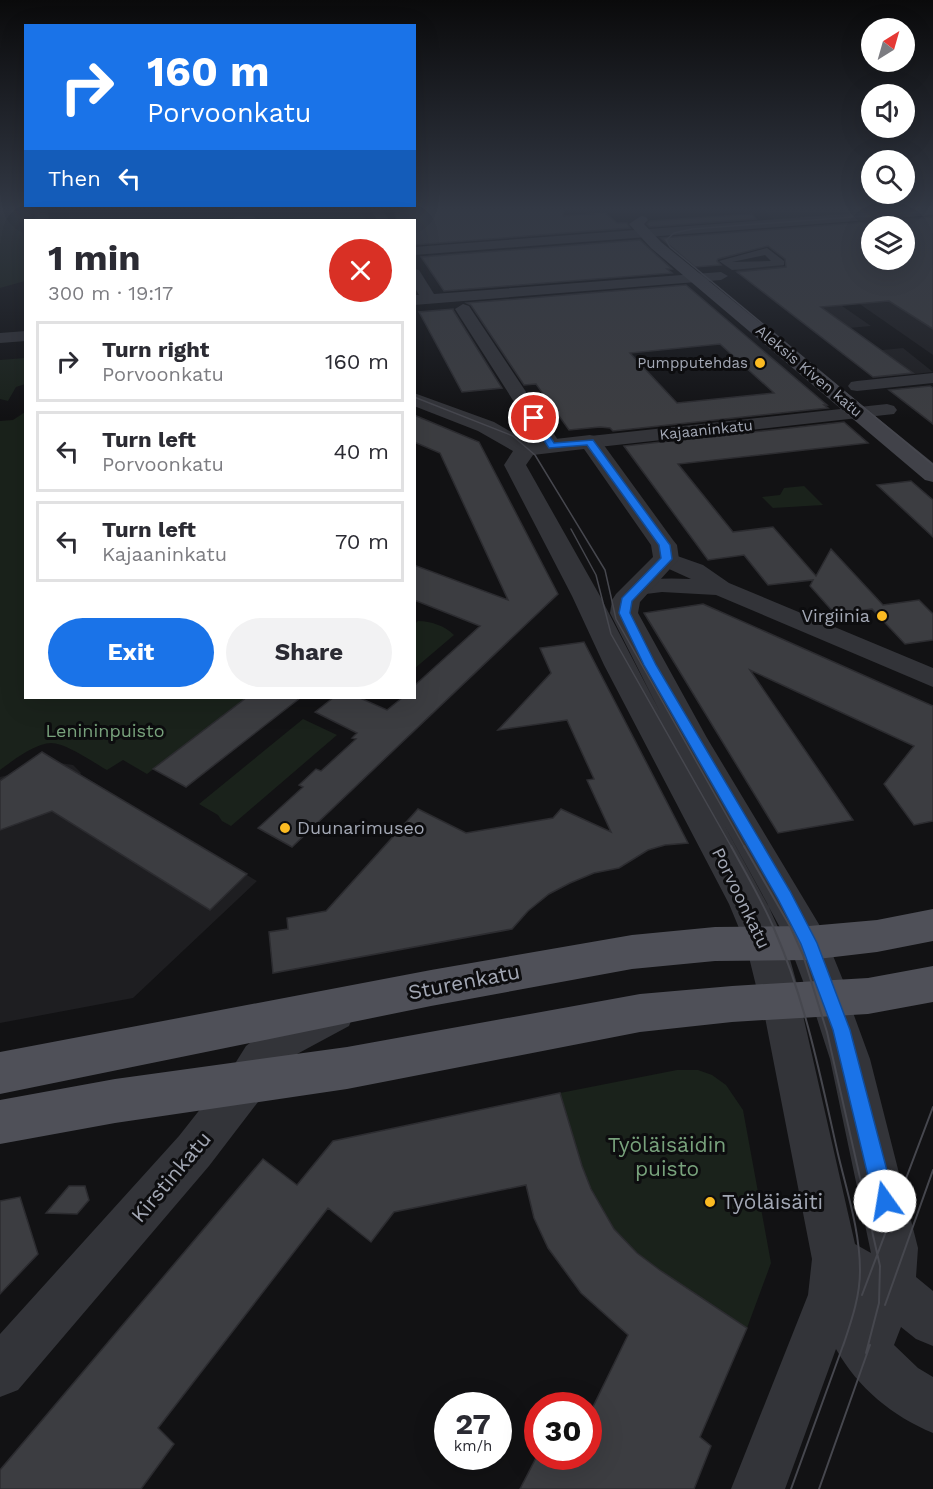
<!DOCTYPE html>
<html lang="en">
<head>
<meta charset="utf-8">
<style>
	body { margin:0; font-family:"Work Sans",sans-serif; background:#f2f2f3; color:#2b2b33; height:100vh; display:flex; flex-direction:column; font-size:22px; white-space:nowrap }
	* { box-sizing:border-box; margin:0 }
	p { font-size:20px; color:#7c7c81 }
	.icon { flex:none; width:33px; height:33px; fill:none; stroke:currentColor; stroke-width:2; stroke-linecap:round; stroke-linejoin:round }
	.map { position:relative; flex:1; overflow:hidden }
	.drawer { position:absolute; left:24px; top:219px; width:392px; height:480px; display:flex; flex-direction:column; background:#fff; border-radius:0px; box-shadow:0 6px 24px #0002 }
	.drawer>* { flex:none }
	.banner { position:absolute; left:24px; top:24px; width:392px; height:183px; border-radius:0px; box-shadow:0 6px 24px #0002; background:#1a73e8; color:#fff; overflow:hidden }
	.needle { width:39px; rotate:37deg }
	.tools { position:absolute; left:861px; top:18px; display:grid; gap:12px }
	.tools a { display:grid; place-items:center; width:54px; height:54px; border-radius:50%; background:#fff; box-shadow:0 6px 24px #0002; font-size:30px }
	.speed { position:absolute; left:434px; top:1392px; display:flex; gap:12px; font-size:30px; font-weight:700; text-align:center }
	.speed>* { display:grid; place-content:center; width:78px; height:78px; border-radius:50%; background:#fff; box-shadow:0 6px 24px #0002; line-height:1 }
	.speed small { font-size:15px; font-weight:400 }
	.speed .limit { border:9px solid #d22; background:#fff; color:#111 }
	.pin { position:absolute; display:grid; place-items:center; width:51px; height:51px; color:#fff; margin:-26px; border:3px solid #fff; border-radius:50%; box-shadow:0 2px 6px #0007 }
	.me { position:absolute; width:66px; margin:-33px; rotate:347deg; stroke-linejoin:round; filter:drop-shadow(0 0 4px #0008) }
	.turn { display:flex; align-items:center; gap:21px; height:126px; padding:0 24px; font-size:27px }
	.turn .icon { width:78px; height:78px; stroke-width:2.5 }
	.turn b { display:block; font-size:42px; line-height:51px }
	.then { display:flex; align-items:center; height:57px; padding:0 24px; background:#0003; gap:12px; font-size:22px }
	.round { display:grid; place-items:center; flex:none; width:63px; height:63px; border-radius:32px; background:#f2f2f3 }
	.summary { display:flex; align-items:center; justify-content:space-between; height:102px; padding:0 24px }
	h1 { font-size:36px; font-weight:700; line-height:45px }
	.primary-button { display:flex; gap:12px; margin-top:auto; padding:12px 24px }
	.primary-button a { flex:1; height:69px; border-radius:36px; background:#1a73e8; color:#fff; font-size:24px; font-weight:700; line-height:69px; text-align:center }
	.primary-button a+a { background:#f2f2f3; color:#2b2b33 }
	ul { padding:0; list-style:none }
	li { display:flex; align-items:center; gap:18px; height:81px; margin:0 12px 9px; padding:0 12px; border:3px solid #e1e1e2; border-radius:0px }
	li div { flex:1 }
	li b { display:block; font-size:22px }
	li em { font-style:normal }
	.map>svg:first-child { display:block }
	.built { fill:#1e1e21; fill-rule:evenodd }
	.green { fill:#1a221b }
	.building { fill:#3c3d41; stroke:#2c2c30; stroke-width:1.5; fill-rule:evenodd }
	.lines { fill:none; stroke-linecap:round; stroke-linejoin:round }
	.pedestrian { fill:#333439; fill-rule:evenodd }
	.minor { fill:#333439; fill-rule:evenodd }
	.tertiary { fill:#333439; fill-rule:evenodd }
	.secondary { fill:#414249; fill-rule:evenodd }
	.primary { fill:#4f5058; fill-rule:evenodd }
	.tram-far1 { stroke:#46474e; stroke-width:1.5 }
	.tram { stroke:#46474e; stroke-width:2 }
	.route { fill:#1a73e8; stroke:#114b97; stroke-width:1.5 }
	.poi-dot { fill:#fcbb22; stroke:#0d0d0f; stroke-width:2 }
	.labels { text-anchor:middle; stroke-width:6; stroke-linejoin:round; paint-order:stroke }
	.far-poi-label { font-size:15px; fill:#a3a8b5; stroke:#0d0d0f; text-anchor:end }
	.far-street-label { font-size:15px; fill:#a3a8b5; stroke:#0d0d0f }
	.poi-label { font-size:18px; fill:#a3a8b5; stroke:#0d0d0f; text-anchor:end }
	.park-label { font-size:18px; fill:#78a27c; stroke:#0d0d0f }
	.street-label { font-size:18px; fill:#a3a8b5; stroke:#0d0d0f }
	.near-street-label { font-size:21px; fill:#a3a8b5; stroke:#0d0d0f }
	.near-park-label { font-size:21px; fill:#78a27c; stroke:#0d0d0f }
	.near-poi-label { font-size:21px; fill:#a3a8b5; stroke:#0d0d0f; text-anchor:start }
</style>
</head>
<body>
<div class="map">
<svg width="933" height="1489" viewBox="0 0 933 1489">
	<rect width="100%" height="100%" fill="#121214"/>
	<path class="built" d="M 70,210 L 360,210 L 187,220 L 68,220 Z
		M 933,217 L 933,355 L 818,275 L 838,264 L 781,228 ZM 872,226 L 904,226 L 904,260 L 872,260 Z
		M 780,263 L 871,326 L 815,331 L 732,267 Z
		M 903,348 L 933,372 L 874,378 L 842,354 Z
		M 42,752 L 60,763 L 73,765 L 81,773 L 80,774 L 257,881 L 133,998 L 0,1023 L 0,777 L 8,775 Z"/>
	<path class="green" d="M 0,210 L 19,210 L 17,215 L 25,246 L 25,281 L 0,288 Z
		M 146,210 L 188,210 L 189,216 L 126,220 L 160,215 L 140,213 Z
		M 360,210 L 366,220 L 259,220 L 257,216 Z
		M 764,210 L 898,210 L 773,220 Z
		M 25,358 L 25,384 L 16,387 L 8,401 L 0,399 L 0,360 Z
		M 25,412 L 26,698 L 246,698 L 147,774 L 123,760 L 107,770 C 94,763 66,743 51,743 C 36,743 12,761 0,770 L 0,421 L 13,420 Z
		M 804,486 L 823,505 L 773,508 L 762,497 L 780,495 L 784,488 Z
		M 418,621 C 431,621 445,626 454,635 L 414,669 L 414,625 Z
		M 303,719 L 337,735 L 231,826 L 222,821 L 218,815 L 199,804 Z
		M 677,1070 L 698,1070 L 712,1075 L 726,1085 L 743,1110 L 771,1263 L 747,1328 C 702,1298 649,1271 614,1229 C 583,1191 574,1139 560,1093 Z"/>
	<path class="building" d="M 393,210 L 563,210 L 563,216 L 605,213 L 617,223 L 627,223 L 630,228 L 414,245 L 414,220 L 397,220 Z
		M 752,214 L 756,219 L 650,227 L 647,224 L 650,221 Z
		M 933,217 L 933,329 L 889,301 L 821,307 L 913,373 L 873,377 L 737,272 L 786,267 L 785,259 L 768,246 L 718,259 L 717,261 L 721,265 L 695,267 L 661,238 ZM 872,226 L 904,226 L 904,260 L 872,260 Z
		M 640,240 L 672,269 L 667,269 L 672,273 L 444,291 L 421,257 Z
		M 686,285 L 827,405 L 824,405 L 828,408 L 613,431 L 610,428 L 600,427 L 569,430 L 536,384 L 524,385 L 471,305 L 467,303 ZM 720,344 L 774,393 L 677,403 L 630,353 Z
		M 453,309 L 453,310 L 502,388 L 462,392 L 419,312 Z
		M 930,386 L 933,388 L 933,424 L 889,390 Z
		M 414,415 L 479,442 L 558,594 L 292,847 L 258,828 L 303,787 L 299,785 L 316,769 L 321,771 L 356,739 L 352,738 L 357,733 L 315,712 L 333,698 L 360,698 L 387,710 L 402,698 L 414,698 L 414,686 L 480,626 L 414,600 L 414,565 L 508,600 L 440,453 L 414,442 Z
		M 844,422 L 868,443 L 678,464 L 733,532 L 773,527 L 816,576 L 831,549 L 883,605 L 919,600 L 933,614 L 933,640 L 905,644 L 872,609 L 835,614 L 810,586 L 813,580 L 768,585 L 744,555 L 708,560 L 624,446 Z
		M 911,481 L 933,500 L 933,537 L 877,485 Z
		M 703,604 L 933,706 L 933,821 L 914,825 L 884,784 L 914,746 L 750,670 L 853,820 L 778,833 L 644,613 Z
		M 584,642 L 688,843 L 665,845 L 648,850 L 619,868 L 594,873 L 570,883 L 549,894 L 528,911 L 512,929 L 273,973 L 269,932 L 288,929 L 287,918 L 326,911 L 418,809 L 466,833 L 553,818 L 561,809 L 611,832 L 587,780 L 594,779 L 567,720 L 498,730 L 551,673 L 540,648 Z
		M 246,698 L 300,698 L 186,787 L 153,769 Z
		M 42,752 L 55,760 L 247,874 L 210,910 L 52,811 L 0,830 L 0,781 Z
		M 560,1093 L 582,1166 L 591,1189 L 614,1229 L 637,1253 L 661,1271 L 747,1328 L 700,1437 L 711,1446 L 694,1489 L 520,1489 L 537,1456 L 588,1456 L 588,1417 L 628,1335 L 581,1293 L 548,1248 L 534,1218 L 526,1185 L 394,1212 L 371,1242 L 328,1208 L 158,1428 L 174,1444 L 141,1489 L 0,1489 L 0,1470 L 263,1159 L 297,1185 L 333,1141 Z
		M 69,1186 L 85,1186 L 89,1200 L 77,1214 L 46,1213 Z
		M 20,1197 L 38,1254 L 0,1294 L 0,1201 Z"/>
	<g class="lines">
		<path class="pedestrian" d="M 767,248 L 784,261 L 784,265 L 732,270 L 719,261 ZM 765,255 L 771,261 L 732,262 Z"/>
		<path class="minor" d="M 371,210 L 383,210 L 389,220 L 377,220 Z
			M 897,210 L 933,210 L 933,215 L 414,255 L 414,247 Z
			M 237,216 L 253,216 L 259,220 L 231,220 Z
			M 414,269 L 419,270 L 434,294 L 721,272 L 728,276 L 721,280 L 414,305 L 414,295 L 419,295 L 414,286 Z
			M 463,304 L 469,306 L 562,446 L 559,450 L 545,450 L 542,446 L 455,309 Z
			M 26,331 L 26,341 L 0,343 L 0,333 Z
			M 933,373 L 933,383 L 857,391 L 851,390 L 848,386 L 851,382 L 857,381 Z
			M 887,404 L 894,406 L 897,410 L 894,414 L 590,448 L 583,446 L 580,442 L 583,438 L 590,436 Z
			M 666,552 L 703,565 L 729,583 L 933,668 L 933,687 L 716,595 L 662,592 L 638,595 L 629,593 L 626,588 L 629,583 C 650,578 670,578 691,579 L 658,564 L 654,559 L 658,554 Z
			M 830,983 L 844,988 L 870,1059 L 918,1248 L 916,1277 L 933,1291 L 933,1346 L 916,1339 L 901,1327 L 894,1345 L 918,1368 L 933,1377 L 933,1433 C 892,1416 858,1388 836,1349 L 785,1489 L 731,1489 L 808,1295 L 812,1259 L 762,1002 L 767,990 L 781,985 L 795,990 L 800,1002 L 855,1244 L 871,1253 L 830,1059 L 811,1000 L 816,988 Z
			M 335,997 L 349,1002 L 354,1014 L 349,1026 L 297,1054 L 274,1072 L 261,1098 L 209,1166 L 18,1390 L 0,1397 L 0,1334 L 179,1136 L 231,1070 L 246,1046 L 269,1028 Z"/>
		<path class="tertiary" d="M 34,210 L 48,210 L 49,220 L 35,220 Z
			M 414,393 L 494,422 L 529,442 L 590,435 L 598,437 L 673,540 L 677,545 L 679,559 L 640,602 L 638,613 L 707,738 L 823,931 L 851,1000 L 845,1013 L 830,1018 L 815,1013 L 789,944 L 723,823 L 767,903 L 786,945 L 802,1002 L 796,1015 L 781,1020 L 766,1015 L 760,1002 L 746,945 L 729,904 L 604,665 L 572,596 L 504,465 L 513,451 L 478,431 L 414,406 ZM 584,449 L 651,545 L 653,557 L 616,594 L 612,600 L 610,613 L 660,712 L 600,596 L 526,465 L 533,455 Z"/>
		<path class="secondary" d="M 641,216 L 646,217 L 648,220 L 644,224 L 661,242 L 933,463 L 933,482 L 925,480 L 651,248 L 629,224 Z"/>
		<path class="primary" d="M 933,909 L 933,941 L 877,952 L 809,960 L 715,961 L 632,969 L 431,1006 L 0,1094 L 0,1052 L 431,970 L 632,935 L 715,927 L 809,926 L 877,920 Z
			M 933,966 L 933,1002 L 868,1014 L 732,1022 L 640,1032 L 347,1089 L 115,1123 L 0,1144 L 0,1100 L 115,1079 L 347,1047 L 640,994 L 732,986 L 868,978 Z"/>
		<path class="tram-far1" d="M 38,210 L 39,220
			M 933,211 L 692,229 L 674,233 L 666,240 L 670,247 L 933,465
			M 414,397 L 513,436 L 535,455 L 605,570 L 616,619 L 745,848
			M 571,529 L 596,575 L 611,634 L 732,848"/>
		<path class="tram" d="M 731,846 C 746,874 763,902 775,931 C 806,1002 821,1079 838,1154 C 847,1192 860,1231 860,1271 C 860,1297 851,1322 843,1346
			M 744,846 L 791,928 L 803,955 L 827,1032 L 880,1266 L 879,1303 L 866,1353
			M 862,1295 L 933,1107
			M 885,1305 L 933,1170
			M 791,1489 L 845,1340
			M 819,1489 L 870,1345"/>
	</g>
	<linearGradient id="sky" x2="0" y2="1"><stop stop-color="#0a0a0b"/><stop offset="0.5" stop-color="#333945"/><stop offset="1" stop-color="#333945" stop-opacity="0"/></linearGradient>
	<rect width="933" height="418" fill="url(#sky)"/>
	<path class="route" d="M 531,416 L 537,416 L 554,443 L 593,440 L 670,545 L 672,559 L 632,601 L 630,613 L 656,665 L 790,891 L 817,943 L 850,1030 L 895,1201 L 892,1208 L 885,1211 L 877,1208 L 874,1201 L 833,1030 L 801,944 L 778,899 L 644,665 L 619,613 L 622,598 L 661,558 L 659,545 L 587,445 L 549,448 L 529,418 Z"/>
	<g class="poi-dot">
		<circle cx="760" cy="363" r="6"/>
		<circle cx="882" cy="616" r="6"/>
		<circle cx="285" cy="828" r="6"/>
		<circle cx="710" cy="1202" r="6"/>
	</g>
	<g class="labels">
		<g class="far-poi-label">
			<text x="748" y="368">Pumpputehdas</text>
		</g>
		<g class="far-street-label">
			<text transform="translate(809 371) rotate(40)" y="5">Aleksis Kiven katu</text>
			<text transform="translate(706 430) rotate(-6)" y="5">Kajaaninkatu</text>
		</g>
		<g class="poi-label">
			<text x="870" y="622">Virgiinia</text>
			<text x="297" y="834" text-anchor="start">Duunarimuseo</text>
		</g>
		<g class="park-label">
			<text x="105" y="737">Lenininpuisto</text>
		</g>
		<g class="street-label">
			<text transform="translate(741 898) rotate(64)" y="6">Porvoonkatu</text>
		</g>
		<g class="near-street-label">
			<text transform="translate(464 982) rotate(-11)" y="7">Sturenkatu</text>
			<text transform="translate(171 1177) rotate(-50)" y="7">Kirstinkatu</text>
		</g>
		<g class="near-park-label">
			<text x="667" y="1152">Työläisäidin<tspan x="667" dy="24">puisto</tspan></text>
		</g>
		<g class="near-poi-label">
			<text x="722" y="1209">Työläisäiti</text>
		</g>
	</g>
</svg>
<div class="tools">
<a><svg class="needle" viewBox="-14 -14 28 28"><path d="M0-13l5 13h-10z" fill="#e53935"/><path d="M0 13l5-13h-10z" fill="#7c7c81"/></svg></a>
<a><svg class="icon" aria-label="sound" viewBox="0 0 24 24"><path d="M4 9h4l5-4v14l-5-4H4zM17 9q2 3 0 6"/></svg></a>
<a><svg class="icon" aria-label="search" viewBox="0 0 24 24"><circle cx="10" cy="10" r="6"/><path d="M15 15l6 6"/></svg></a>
<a><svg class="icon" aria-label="layers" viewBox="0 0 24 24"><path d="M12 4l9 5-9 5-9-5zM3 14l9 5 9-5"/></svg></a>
</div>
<div class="speed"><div>27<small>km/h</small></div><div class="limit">30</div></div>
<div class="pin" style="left:534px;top:418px;background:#d93025"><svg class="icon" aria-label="arrive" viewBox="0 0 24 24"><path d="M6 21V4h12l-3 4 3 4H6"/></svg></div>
<svg class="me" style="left:885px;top:1201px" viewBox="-20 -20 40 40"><circle r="19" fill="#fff"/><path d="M0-13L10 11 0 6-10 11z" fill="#1a73e8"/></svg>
<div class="banner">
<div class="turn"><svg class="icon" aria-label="right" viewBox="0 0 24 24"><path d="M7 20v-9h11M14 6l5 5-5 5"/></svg><div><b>160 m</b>Porvoonkatu</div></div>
<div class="then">Then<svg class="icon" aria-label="left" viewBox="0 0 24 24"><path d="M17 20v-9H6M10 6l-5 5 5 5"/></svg></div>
</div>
<section class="drawer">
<div class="summary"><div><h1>1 min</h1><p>300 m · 19:17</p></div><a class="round" style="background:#d93025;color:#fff"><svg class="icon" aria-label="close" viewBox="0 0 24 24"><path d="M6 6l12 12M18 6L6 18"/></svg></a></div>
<ul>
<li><svg class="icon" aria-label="right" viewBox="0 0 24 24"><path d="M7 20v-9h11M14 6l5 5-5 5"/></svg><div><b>Turn right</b><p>Porvoonkatu</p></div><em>160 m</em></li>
<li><svg class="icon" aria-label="left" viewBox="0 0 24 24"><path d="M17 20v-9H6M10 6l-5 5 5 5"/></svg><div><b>Turn left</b><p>Porvoonkatu</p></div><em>40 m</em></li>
<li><svg class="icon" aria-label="left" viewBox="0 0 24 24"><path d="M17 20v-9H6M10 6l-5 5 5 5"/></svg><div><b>Turn left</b><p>Kajaaninkatu</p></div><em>70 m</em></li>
</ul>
<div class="primary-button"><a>Exit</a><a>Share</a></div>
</section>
</div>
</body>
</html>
